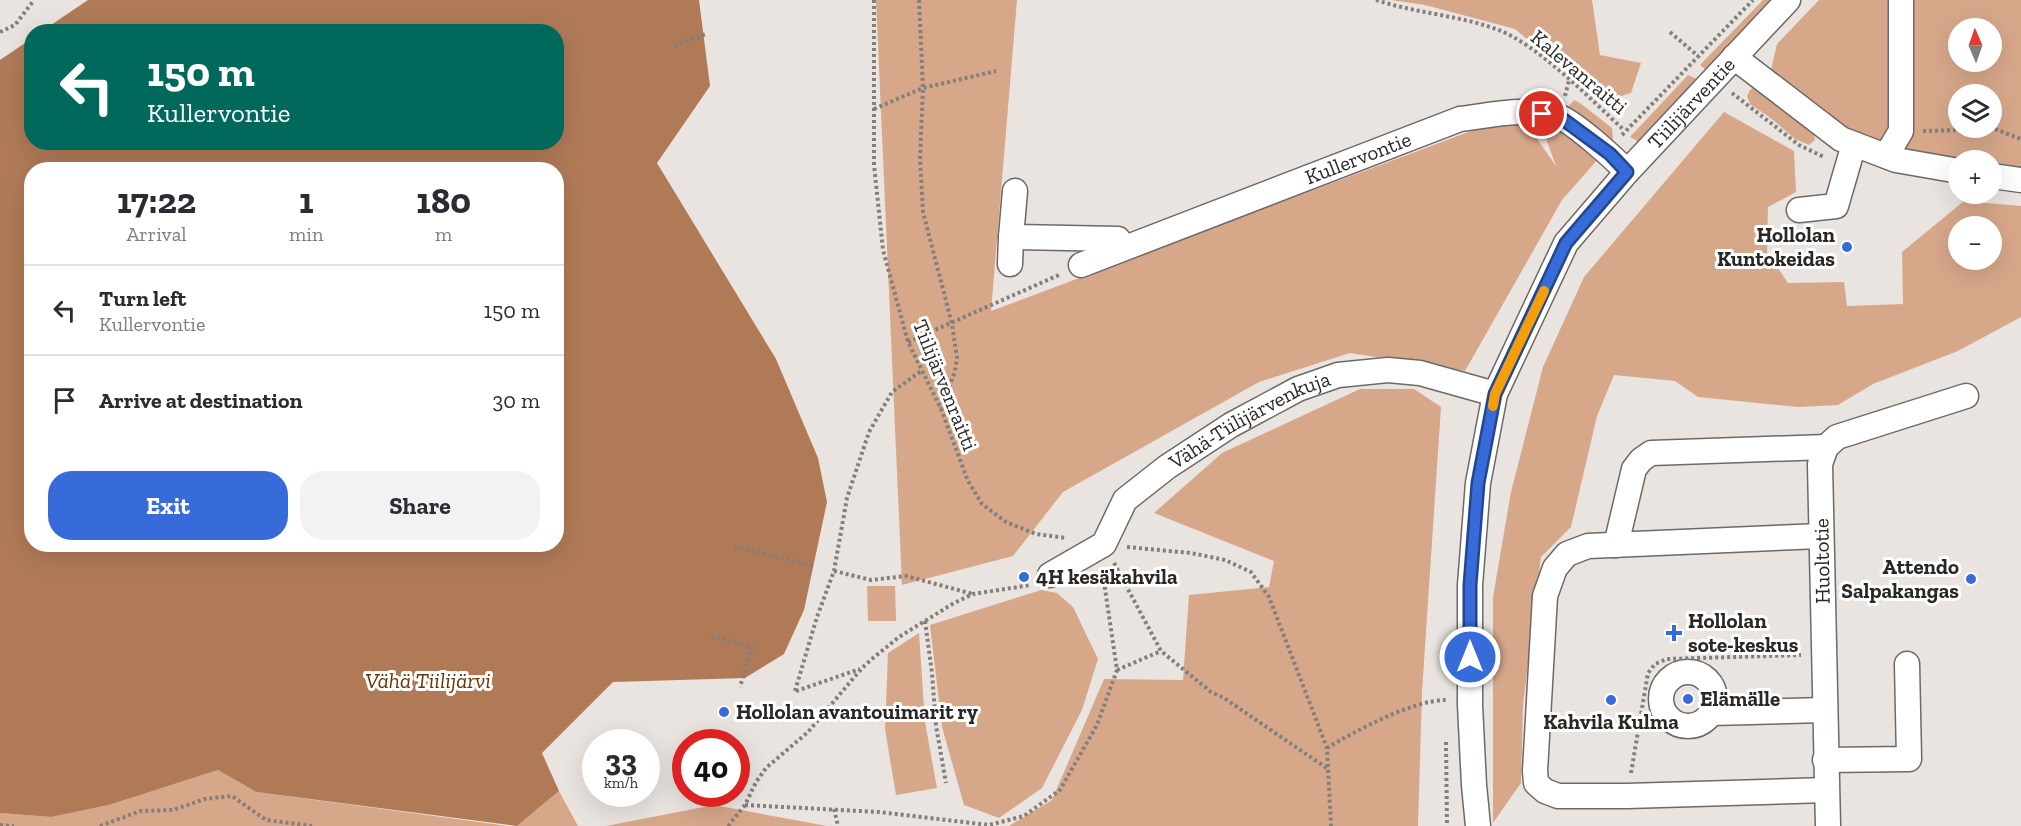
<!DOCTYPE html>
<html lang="en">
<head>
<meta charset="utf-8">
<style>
	body { margin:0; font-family:"Zilla Slab",serif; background:#f2f2f3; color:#2b2b33; height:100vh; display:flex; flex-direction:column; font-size:22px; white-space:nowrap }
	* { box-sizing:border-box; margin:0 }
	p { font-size:20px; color:#7c7c81 }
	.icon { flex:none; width:33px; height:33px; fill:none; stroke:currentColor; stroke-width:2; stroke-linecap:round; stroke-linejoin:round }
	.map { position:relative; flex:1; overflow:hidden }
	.sheet { position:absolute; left:24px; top:162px; width:540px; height:390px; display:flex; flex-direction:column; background:#fff; border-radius:24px; box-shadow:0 6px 24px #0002 }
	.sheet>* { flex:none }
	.hud { position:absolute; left:24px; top:24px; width:540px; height:126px; border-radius:24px; box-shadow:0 6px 24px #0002; background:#00695c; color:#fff; overflow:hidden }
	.needle { width:39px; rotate:358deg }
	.buttons { position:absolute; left:1948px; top:18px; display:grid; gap:12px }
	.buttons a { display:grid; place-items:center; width:54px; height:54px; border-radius:50%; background:#fff; box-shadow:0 6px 24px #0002; font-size:30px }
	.speed { position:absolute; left:582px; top:729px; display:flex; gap:12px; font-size:30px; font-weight:700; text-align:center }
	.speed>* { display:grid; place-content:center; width:78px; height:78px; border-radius:50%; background:#fff; box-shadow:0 6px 24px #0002; line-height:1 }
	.speed small { font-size:15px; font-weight:400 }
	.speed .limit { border:9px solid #d22; background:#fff; color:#111 }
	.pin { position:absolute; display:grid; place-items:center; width:51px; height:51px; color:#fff; margin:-26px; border:3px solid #fff; border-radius:50%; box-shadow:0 2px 6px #0007 }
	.me { position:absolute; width:66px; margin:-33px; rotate:0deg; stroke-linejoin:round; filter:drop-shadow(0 0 4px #0008) }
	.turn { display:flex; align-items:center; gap:21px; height:126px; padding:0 24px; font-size:27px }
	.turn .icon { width:78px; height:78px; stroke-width:2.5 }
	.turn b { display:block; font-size:42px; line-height:51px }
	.eta { display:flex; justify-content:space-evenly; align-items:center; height:102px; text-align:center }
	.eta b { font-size:36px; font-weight:700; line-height:42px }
	.cta { display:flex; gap:12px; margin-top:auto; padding:12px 24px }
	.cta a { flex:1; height:69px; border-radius:24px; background:#376bda; color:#fff; font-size:24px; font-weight:700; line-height:69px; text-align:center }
	.cta a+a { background:#f2f2f3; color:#2b2b33 }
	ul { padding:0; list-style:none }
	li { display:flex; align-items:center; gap:18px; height:90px; padding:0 24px; border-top:2px solid #e1e1e2 }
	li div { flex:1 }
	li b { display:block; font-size:22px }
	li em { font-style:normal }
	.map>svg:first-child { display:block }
	.green { fill:#d7a78a; fill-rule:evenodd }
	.water { fill:#b07a57; fill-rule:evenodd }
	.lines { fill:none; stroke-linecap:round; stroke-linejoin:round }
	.minor-casing { stroke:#6f6966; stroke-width:27 }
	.path { stroke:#837f7c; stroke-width:4; stroke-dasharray:3 3; stroke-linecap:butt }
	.minor { stroke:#fff; stroke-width:24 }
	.route-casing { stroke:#24468e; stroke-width:15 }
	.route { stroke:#376bda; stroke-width:10 }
	.slow { stroke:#f59e0b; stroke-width:10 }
	.poi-dot { fill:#376bda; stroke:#fff; stroke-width:2 }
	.labels { text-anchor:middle; stroke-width:6; stroke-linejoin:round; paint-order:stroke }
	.street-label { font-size:21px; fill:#2a2826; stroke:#fff }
	.poi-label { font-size:21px; font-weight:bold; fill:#2a2826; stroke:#fff; text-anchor:start }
	.water-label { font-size:22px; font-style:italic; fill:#69340a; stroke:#fff }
</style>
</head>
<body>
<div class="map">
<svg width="2021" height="826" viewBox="0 0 2021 826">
	<rect width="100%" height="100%" fill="#eae4e0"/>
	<path class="green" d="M 876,0 L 1017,0 L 991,311 L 1495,122 L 1526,123 L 1556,166 L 1540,122 L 1564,130 L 1599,158 L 1562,200 L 1465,371 L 1350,353 L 1259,382 L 1063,492 L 1013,556 L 902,585 Z
		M 1391,0 L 1592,0 L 1600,55 L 1641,63 L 1631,93 L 1612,99 L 1553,61 L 1515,29 L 1425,5 Z
		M 1763,0 L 1773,0 L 1706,70 L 1700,65 Z
		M 1819,0 L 2021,0 L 2021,166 L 1992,163 L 1992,160 C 1958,160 1891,151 1861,136 C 1828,121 1799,95 1770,74 L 1777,44 ZM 1959,28 L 1992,28 L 1992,62 L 1959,62 ZM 1959,94 L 1992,94 L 1992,128 L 1959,128 Z
		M 1688,75 L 1697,79 L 1639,142 L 1630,137 Z
		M 1756,86 L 1814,133 L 1815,140 L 1809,145 L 1795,139 L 1772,119 L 1750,104 L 1747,96 L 1750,90 Z
		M 1574,100 L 1580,103 L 1612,128 L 1613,139 L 1610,140 L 1567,108 Z
		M 1724,112 L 1794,151 L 1796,192 L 1768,207 L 1767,252 L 1788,283 L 1844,282 L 1847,306 L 1903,304 L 1902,252 L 1964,201 L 2021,206 L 2021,317 L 1958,351 L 1873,384 L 1838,405 L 1798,407 L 1698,397 L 1675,381 L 1614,375 L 1597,416 L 1571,527 L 1541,557 L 1523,705 L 1521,783 L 1493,823 L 1493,597 L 1511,492 L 1543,367 L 1584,277 ZM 1959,226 L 1992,226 L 1992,260 L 1959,260 Z
		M 1360,389 L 1414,389 L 1441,407 L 1422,692 L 1418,826 L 1009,826 L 1052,800 L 1104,679 L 1183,680 L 1189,595 L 1269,587 L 1274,561 L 1154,513 L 1222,453 Z
		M 867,586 L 895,586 L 896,621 L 868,621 Z
		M 1041,590 L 1057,593 L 1073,607 L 1098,659 L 1082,710 L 1042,788 L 999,818 L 964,805 L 942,727 L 930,625 Z
		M 919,633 L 925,722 L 937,788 L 896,795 L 885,729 L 888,653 Z
		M 218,770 L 256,792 L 508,826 L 0,826 L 0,813 L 51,817 L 109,805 Z
		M 559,791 L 578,826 L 517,826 Z
		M 714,805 L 827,826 L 606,826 Z"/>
	<path class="water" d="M 88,0 L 699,0 L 710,86 L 657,163 L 776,359 L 818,458 L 827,502 L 804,610 L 784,654 L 745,678 L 613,682 L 542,753 L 559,791 L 517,826 L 256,792 L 218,770 L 109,805 L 51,817 L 0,813 L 0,60 L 31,39 L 32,142 L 556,142 L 556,32 L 42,31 ZM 32,170 L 556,170 L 556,544 L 32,544 Z"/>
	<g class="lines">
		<defs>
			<g id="minor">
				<path d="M 1734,57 L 1841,139 L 1896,160 L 1959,171"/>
				<path d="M 1886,156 L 1901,131 L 1901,0"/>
				<path d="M 1992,176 L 2021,180"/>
				<path d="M 1015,191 L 1011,237 L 1118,239"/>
				<path d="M 1799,210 L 1836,206 L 1854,144"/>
				<path d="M 1010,264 L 1011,237"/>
				<path id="s1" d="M 1081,265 L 1460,119 C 1492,115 1526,107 1557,116 C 1573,121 1615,159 1627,172"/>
				<path d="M 1821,536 L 1588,546 L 1567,554 L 1555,568 L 1545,596 L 1535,771 L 1536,783 L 1545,791 L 1558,796 L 1627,796 L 1826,790"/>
				<path d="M 1616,545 L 1634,469 L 1641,460 L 1651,453 L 1826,447"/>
				<path id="s2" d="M 1050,575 L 1104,544 L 1125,500 L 1167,467 L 1231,425 L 1298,389 L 1338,375 L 1388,370 L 1420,373 L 1495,394"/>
				<circle cx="1688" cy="699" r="27"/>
				<path d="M 1711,713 L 1824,710"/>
				<path d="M 1825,760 L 1909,759 L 1907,664"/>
				<path id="s3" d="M 1478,826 L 1474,785 L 1470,705 L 1470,585 L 1478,483 L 1495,394 L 1566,243 L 1627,172 L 1788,0"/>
				<path d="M 1828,826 L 1820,464 L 1826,447 L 1837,437 L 1966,396"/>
			</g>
		</defs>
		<use href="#minor" class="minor-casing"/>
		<path class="path" d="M 874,0 L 874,165 L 883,250 L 908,342 L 941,409 L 968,481 L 982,504 L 1006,522 L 1036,534 L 1066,538
			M 919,0 L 923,88 L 920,159 L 923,212 L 952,324 L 957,358 L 955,371 L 941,409
			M 1376,0 C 1415,13 1457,15 1496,29 C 1538,44 1590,99 1624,130
			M 0,32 L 15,25 L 34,0
			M 1670,32 L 1698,56
			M 674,46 L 706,34
			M 1732,93 L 1799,145 L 1824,157
			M 1565,96 L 1569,80
			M 874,109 L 923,88 L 996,71
			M 1923,131 L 1995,129 L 2021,139
			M 1622,135 L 1753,0
			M 908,342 L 1061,274
			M 734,546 L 813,566
			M 1127,547 L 1191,553 L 1225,560 L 1251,572 L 1269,597 L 1327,748 L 1331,826
			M 1114,563 L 1161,651 L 1211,692 L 1224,698 L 1328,769
			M 834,571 L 871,580 L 906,576 L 973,594
			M 925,621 L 932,673 L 936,726 L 946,783
			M 711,636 L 752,647 L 740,687
			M 1117,670 L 1161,651
			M 795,691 L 817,617 L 834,571 L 847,498 L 869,432 L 892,392 L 921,371
			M 796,691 L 860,669
			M 1446,742 L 1447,826
			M 1327,748 C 1355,731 1413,700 1446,700
			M 1631,773 L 1648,673 L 1655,664 L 1667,659 L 1801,655
			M 745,805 L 879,812 L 989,825 L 1024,816 L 1060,790 L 1097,725 L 1117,670 L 1105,589 L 1104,569
			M 834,809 L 838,826
			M 0,825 L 14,826
			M 100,826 L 140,811 L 173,810 L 205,799 L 232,796 L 266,820 L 312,826
			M 728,826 L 745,805 L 756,782 L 766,768 L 808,732 L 862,668 L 873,658 L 899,637 L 954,603 L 973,594 L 1031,585"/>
		<use href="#minor" class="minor"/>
	</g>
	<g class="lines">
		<defs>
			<path id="route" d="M 1470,657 L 1470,585 L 1478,483 L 1495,394 L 1566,243 L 1627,172 L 1610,154 L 1560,117 L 1542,114"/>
		</defs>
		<use href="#route" class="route-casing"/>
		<use href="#route" class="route"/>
		<path class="slow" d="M 1493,406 L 1495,394 L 1544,291"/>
	</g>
	<g class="poi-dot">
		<circle cx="1847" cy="247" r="6"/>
		<circle cx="1024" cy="577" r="6"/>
		<circle cx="1971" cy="579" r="6"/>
		<path d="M1671 624h6v6h6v6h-6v6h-6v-6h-6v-6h6z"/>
		<circle cx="1688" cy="699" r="6"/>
		<circle cx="1611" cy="700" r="6"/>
		<circle cx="724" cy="712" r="6"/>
	</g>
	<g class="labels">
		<g class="street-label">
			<text transform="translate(1579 72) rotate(40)" y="7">Kalevanraitti</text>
			<text dy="7" stroke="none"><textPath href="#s3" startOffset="789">Tiilijärventie</textPath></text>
			<text dy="7" stroke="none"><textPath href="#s1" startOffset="297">Kullervontie</textPath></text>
			<text transform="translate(945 385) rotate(68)" y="7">Tiilijärvenraitti</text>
			<text dy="7" stroke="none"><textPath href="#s2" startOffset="260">Vähä-Tiilijärvenkuja</textPath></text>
			<text transform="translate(1822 561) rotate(-91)" y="7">Huoltotie</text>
		</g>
		<g class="poi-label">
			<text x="1835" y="242" text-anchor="end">Hollolan<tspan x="1835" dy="24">Kuntokeidas</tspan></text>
			<text x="1959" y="574" text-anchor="end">Attendo<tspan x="1959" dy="24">Salpakangas</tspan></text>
			<text x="1036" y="584">4H kesäkahvila</text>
			<text x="1688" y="628">Hollolan<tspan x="1688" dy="24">sote-keskus</tspan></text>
			<text x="1700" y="706">Elämälle</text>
			<text x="736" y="719">Hollolan avantouimarit ry</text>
			<text x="1611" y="729" text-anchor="middle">Kahvila Kulma</text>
		</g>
		<g class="water-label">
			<text x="428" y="688">Vähä Tiilijärvi</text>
		</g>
	</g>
</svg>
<div class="buttons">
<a><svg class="needle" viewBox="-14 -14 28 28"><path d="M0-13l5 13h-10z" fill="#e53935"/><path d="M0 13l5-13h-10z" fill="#7c7c81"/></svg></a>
<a><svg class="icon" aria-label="layers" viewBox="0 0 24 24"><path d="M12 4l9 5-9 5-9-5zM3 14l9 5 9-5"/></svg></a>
<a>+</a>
<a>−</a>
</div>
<div class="speed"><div>33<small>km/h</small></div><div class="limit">40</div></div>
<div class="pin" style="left:1542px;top:114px;background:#d93025"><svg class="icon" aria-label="arrive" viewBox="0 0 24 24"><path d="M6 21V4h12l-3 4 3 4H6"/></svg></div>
<svg class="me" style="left:1470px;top:657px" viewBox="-20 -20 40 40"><circle r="17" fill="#376bda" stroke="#fff" stroke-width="3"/><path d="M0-11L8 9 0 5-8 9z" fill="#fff"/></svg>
<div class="hud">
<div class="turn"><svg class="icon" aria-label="left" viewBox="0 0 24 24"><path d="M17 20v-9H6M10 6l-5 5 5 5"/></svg><div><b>150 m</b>Kullervontie</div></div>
</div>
<section class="sheet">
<div class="eta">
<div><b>17:22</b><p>Arrival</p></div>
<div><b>1</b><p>min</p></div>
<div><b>180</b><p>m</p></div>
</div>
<ul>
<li><svg class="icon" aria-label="left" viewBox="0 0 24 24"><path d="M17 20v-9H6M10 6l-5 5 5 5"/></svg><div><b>Turn left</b><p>Kullervontie</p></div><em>150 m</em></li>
<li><svg class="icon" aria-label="arrive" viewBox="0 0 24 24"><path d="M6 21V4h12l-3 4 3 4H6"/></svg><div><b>Arrive at destination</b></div><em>30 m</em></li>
</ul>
<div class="cta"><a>Exit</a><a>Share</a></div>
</section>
</div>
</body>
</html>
